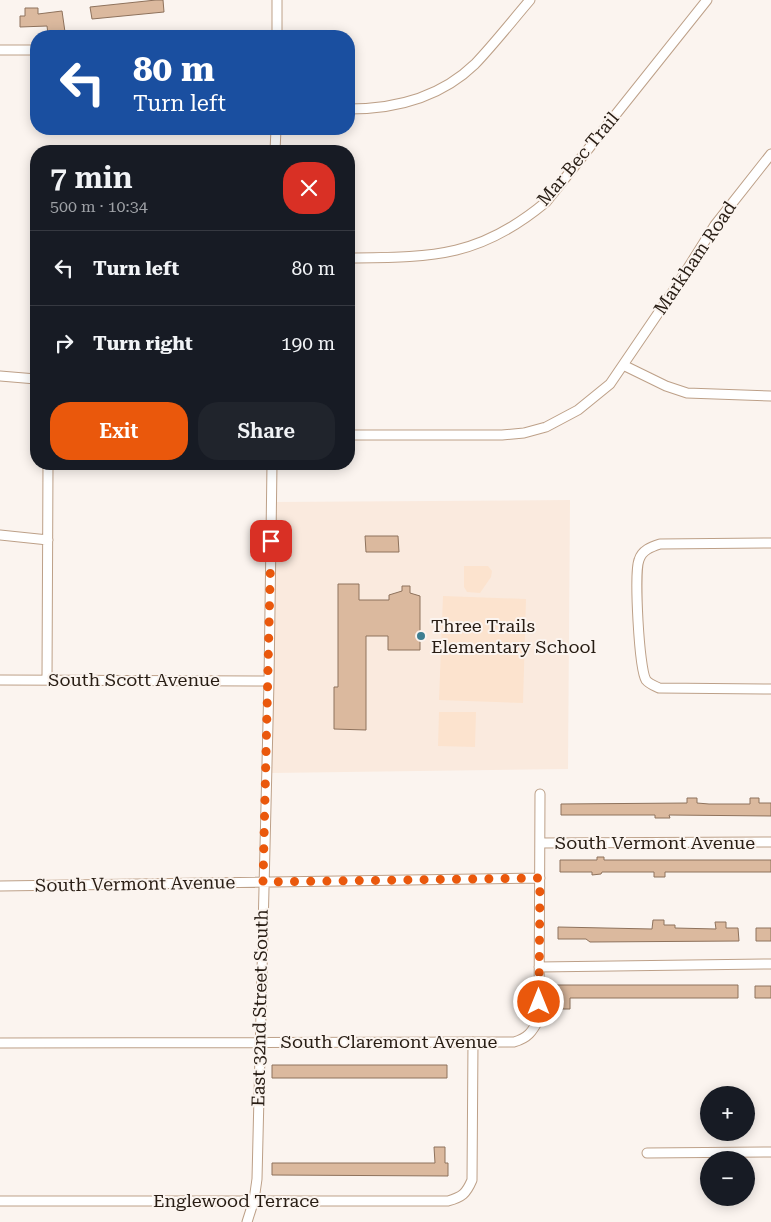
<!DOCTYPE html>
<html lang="en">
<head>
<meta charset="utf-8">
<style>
	body { margin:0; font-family:"Roboto Serif",serif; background:#20242c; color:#f1f3f6; height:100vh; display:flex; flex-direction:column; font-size:19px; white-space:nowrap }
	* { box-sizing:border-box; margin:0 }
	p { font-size:16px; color:#9ea1a6 }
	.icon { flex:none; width:28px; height:28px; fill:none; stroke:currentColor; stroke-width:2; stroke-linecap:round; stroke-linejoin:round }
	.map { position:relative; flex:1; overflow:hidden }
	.panel { position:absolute; left:30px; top:145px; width:325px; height:325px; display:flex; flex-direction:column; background:#171b24; border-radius:20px; box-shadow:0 2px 12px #0003 }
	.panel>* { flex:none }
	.hud { position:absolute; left:30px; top:30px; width:325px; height:105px; border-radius:20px; box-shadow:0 2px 12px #0003; background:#1a4fa0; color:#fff; overflow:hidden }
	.controls { position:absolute; left:700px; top:1086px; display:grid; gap:10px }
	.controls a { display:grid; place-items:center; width:55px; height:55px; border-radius:50%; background:#171b24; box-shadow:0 2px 12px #0003; font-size:25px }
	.pin { position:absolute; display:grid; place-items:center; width:42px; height:42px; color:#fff; margin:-21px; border-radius:10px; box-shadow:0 2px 8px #0006 }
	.me { position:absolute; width:55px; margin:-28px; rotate:0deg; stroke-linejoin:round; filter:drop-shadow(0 0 4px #0008) }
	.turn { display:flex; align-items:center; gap:18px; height:105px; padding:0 20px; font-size:22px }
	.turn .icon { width:65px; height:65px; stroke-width:2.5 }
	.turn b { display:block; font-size:35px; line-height:42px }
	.round { display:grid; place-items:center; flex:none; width:52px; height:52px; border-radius:20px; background:#20242c }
	.head { display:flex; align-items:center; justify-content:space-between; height:85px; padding:0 20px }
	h1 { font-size:30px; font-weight:600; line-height:38px }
	.primary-button { display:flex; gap:10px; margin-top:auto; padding:10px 20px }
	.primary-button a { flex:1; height:58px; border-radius:20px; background:#ea580c; color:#fff; font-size:20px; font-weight:600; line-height:58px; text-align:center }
	.primary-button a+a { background:#20242c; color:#f1f3f6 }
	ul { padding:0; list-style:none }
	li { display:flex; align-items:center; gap:15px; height:75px; padding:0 20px; border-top:1px solid #363941 }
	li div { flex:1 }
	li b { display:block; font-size:19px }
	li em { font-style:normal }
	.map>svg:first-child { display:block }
	.built { fill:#faeade }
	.green { fill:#fce3ce }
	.building { fill:#dbb99e; stroke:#8e725c }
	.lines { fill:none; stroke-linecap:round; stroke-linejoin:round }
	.street-casing { stroke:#bda088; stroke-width:11 }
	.street { stroke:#fff; stroke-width:9 }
	.route { stroke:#ea580c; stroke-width:9; stroke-dasharray:0 16.2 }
	.poi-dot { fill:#3d7e91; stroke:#fbf4ef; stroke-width:2 }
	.labels { text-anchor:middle; stroke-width:4; stroke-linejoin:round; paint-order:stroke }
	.street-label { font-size:18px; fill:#281d14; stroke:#fbf4ef }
	.poi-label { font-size:18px; fill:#281d14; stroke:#fbf4ef; text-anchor:start }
</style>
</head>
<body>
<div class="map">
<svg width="771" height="1222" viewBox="0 0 771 1222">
	<rect width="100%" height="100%" fill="#fbf4ef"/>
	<path class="built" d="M 570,500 L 568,769 L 272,773 L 275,502 Z"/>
	<path class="green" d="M 464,566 L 488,566 L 492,571 L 491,577 L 480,593 L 467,592 L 464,587 Z
		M 443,596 L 526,599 L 523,703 L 439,700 Z
		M 439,712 L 476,712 L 475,747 L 438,746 Z"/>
	<path class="building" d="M 156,0 L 163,0 L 164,12 L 92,19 L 90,7 Z
		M 25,8 L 38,8 L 38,14 L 62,11 L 65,32 L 48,34 L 47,26 L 20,27 L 20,16 L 25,16 Z
		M 365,536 L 398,536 L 399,552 L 366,552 Z
		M 338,584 L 359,584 L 359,600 L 389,600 L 389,595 L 402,591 L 402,586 L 410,586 L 410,593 L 420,596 L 420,650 L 388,650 L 388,636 L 366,636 L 366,730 L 334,729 L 334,687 L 338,687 Z
		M 687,798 L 697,798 L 697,803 L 709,804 L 750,804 L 750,798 L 759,798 L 759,803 L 771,803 L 771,816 L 669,815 L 670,818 L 655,818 L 655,815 L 561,815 L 561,804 L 687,803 Z
		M 597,857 L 604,857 L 604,860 L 771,860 L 771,872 L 665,872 L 665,877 L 654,877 L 654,872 L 602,872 L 601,874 L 592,875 L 592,872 L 560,872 L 560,860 L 597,860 Z
		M 653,920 L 664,920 L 664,925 L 675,925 L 675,928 L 716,929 L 715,922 L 726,922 L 726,928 L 738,928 L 739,941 L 590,942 L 586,939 L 558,939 L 558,927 L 652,929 Z
		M 756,928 L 771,928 L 771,941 L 756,941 Z
		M 557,985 L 738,985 L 738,998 L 570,998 L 570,1009 L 557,1009 Z
		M 755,986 L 771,986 L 771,998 L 755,998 Z
		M 272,1065 L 447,1065 L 447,1078 L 272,1078 Z
		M 434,1147 L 445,1147 L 445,1163 L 448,1163 L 448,1176 L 272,1175 L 272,1163 L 435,1163 Z"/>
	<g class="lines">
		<defs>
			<path id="street" d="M 277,36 L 277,0
				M 0,50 L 36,50
				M 349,109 C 396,109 440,98 475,64 C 494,44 512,21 530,0
				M 275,151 L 276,129
				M 349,258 C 432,257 479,258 546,202 L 707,0
				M 623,365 L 666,386 L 687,393 L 771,396
				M 0,376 L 36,379
				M 349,435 L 502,435 L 524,433 L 546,427 L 578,410 L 610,384 L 676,287 L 715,225 L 771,154
				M 0,535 L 48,540
				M 771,543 L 660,544 C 651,547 642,550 639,560 C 634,573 639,669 646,680 C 649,684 655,686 659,688 L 771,689
				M 47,679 L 48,464
				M 0,680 L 269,681
				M 540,843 L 771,842
				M 0,886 L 540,878
				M 539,967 L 771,964
				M 0,1043 L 514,1042 C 528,1038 532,1032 539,1019 L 540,794
				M 647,1153 L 771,1152
				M 0,1201 L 448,1201 C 462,1197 466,1194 472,1180 L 473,1042
				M 247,1222 L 254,1200 L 257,1179 L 269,681 L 272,464"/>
		</defs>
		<use href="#street" class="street-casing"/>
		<use href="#street" class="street"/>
	</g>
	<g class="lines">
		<path class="route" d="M 271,541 L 263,882 L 540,878 L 539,1002"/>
	</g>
	<circle class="poi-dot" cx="421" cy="636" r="5"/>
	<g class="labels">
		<g class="street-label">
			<text transform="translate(578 159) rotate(-50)" y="6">Mar Bec Trail</text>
			<text transform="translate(695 258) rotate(-56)" y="6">Markham Road</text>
			<text x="134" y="686">South Scott Avenue</text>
			<text x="655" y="849">South Vermont Avenue</text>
			<text transform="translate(135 884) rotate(-1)" y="6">South Vermont Avenue</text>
			<text transform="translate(260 1008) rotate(-89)" y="6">East 32nd Street South</text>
			<text x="389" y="1048">South Claremont Avenue</text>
			<text x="236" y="1207">Englewood Terrace</text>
		</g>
		<g class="poi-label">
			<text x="431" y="632">Three Trails<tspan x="431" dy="21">Elementary School</tspan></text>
		</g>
	</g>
</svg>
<div class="controls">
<a>+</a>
<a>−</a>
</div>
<div class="pin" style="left:271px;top:541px;background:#d93025"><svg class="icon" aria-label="arrive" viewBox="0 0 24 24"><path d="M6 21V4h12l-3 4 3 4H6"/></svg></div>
<svg class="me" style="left:539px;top:1002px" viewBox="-20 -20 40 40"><circle r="17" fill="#ea580c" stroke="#fff" stroke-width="3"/><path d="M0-11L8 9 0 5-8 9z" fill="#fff"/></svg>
<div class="hud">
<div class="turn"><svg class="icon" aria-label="left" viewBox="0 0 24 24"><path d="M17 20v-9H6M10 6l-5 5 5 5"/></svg><div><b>80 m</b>Turn left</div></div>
</div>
<section class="panel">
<div class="head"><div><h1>7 min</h1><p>500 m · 10:34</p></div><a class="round" style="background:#d93025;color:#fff"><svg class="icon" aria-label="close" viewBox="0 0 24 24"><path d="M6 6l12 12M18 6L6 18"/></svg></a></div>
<ul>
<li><svg class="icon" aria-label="left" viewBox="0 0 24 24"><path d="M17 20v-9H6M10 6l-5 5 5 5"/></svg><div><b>Turn left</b></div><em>80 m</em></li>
<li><svg class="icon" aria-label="right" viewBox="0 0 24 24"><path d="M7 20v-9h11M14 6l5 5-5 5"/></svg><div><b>Turn right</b></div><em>190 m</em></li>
</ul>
<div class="primary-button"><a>Exit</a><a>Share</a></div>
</section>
</div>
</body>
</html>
